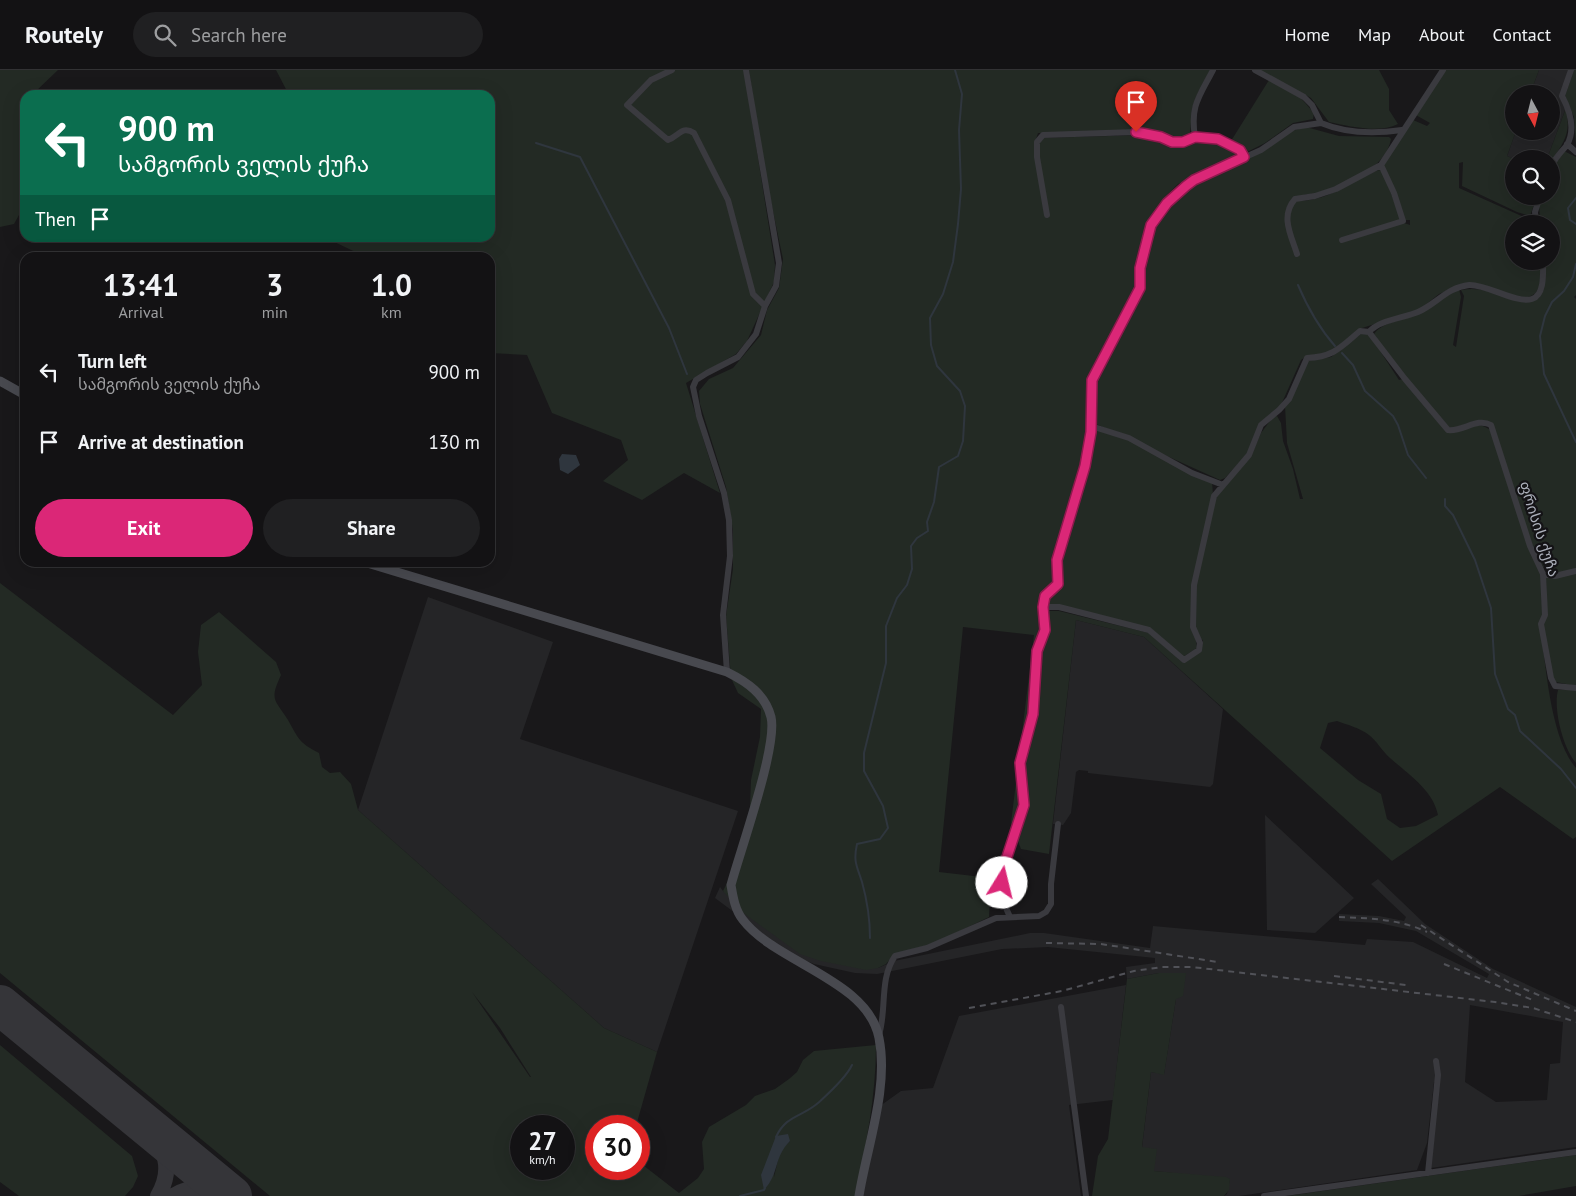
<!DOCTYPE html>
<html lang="en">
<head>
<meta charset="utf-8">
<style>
	body { margin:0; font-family:"PT Sans","Noto Sans Georgian",sans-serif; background:#202022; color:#f1f3f6; height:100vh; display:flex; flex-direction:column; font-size:19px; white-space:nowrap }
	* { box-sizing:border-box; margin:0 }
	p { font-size:16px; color:#9d9ea0 }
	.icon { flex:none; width:28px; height:28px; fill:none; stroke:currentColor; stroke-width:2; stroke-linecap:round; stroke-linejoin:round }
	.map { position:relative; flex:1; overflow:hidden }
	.sheet { position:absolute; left:20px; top:182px; width:475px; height:315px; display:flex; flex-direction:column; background:#131214; border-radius:15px; box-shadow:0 5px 20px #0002,0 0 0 1px #323234 }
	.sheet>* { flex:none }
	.guide { position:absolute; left:20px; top:20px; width:475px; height:152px; border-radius:15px; box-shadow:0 5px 20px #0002,0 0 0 1px #323234; background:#0b6e4f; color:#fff; overflow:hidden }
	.needle { width:32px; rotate:173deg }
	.controls { position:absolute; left:1505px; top:15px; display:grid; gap:10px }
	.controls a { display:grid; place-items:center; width:55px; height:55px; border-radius:50%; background:#131214; box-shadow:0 5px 20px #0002,0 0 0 1px #323234; font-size:25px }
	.speed { position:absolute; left:510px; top:1045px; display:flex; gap:10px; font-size:25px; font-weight:700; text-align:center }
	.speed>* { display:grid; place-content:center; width:65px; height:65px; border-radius:50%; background:#131214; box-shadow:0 5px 20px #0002,0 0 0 1px #323234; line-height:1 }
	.speed small { font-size:12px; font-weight:400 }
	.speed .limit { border:8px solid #d22; background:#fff; color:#111 }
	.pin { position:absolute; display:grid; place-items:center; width:42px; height:42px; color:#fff; margin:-51px -21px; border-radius:50% 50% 50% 0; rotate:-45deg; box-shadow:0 0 5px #0007 }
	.pin .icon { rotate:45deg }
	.me { position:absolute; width:55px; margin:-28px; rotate:9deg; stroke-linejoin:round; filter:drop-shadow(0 0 4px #0008) }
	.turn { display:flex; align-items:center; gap:18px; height:105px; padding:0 15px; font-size:22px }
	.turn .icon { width:65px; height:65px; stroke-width:2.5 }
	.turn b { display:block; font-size:35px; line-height:42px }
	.then { display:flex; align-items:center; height:48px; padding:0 15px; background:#0003; gap:10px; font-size:19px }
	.eta { display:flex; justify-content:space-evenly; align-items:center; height:85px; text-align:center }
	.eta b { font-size:30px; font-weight:700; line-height:35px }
	.primary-button { display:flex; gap:10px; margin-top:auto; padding:10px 15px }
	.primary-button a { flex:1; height:58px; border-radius:30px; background:#db2777; color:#fff; font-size:20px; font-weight:700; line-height:58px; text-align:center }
	.primary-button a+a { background:#202022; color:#f1f3f6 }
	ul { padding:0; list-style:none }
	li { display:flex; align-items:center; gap:15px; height:70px; padding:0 15px }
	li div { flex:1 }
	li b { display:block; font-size:19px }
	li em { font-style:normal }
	header { display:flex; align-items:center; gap:30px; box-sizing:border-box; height:70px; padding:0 25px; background:#131214; border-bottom:1px solid #323234 }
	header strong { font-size:24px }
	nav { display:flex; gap:28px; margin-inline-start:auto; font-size:18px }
	.search { width:350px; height:45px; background:#202022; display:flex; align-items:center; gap:12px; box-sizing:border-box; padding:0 18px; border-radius:28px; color:#9d9ea0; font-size:19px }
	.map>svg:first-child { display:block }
	.built { fill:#252527; fill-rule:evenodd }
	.green { fill:#232a24; fill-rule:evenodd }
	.water { fill:#2f363e }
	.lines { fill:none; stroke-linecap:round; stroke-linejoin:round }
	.stream { stroke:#2f363e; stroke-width:2 }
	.taxiway { stroke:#353539; stroke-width:16 }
	.runway { stroke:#353539; stroke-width:40 }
	.street { stroke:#3a3a3f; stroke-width:6 }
	.secondary { stroke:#48494f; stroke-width:9 }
	.rail { stroke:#515258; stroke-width:2; stroke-dasharray:6 5; stroke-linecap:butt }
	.route-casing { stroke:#8e194d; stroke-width:12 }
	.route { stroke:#db2777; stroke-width:9 }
	.labels { text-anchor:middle; stroke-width:4.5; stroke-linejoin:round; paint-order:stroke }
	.street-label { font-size:15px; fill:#abafba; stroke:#141316 }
</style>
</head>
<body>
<header>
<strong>Routely</strong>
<div class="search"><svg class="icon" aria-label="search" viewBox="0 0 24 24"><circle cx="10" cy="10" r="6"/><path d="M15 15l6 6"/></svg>Search here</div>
<nav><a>Home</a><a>Map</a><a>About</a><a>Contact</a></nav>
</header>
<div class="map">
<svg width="1576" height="1126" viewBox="0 0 1576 1126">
	<rect width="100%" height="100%" fill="#19181a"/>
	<path class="built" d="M 1539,0 L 1568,0 L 1560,27 L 1566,38 L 1547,89 L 1514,89 L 1507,86 L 1516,61 L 1551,61 L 1551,24 L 1530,24 Z
		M 428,527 L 553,572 L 520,669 L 738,741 L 657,982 L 604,958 L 358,740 Z
		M 1076,550 L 1144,567 L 1223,639 L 1213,714 L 1210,717 L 1088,703 L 1088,701 L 1079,700 L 1076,702 L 1071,743 L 1063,755 L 1053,754 Z
		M 1265,745 L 1354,828 L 1315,863 L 1267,860 Z
		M 1378,809 L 1425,854 L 1493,899 L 1576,937 L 1576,1077 L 1431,1098 L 1439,1013 L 1434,1012 L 1427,1073 L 1417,1100 L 1239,1126 L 1224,1126 L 1227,1124 L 1230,1109 L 1154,1101 L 1142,1078 L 1151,1002 L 1164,1004 L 1176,929 L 1159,903 L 1127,909 L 1126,897 L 1155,893 L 1155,888 L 1048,877 L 1002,879 L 877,904 L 855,903 L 814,894 L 790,884 L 715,828 L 720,817 L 723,821 L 878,898 L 894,891 L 1030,863 L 1044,863 L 1150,878 L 1153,856 L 1365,875 L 1367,869 L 1413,872 L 1487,908 L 1489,904 L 1416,861 L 1379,853 L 1339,851 L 1339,844 L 1379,846 L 1404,851 L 1406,847 L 1371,814 ZM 1470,935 L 1563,952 L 1560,993 L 1550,994 L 1547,1030 L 1496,1032 L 1465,1012 Z
		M 1126,915 L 1113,1030 L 1069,1035 L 1081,1126 L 863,1126 L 880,1036 L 901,1021 L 933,1018 L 959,946 Z"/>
	<path class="green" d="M 0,0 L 58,0 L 35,22 L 36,25 L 25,25 L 25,134 L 14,154 L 0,157 Z
		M 276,0 L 744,0 L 775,195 L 774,212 L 747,271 L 736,284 L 686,313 L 720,423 L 684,403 L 642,430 L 603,411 L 628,390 L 621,370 L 552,343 L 527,285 L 490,283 L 490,188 L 366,187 L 326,168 L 490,168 L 490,25 L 289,25 Z
		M 749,0 L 1210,0 C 1205,11 1196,24 1193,36 C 1187,60 1200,78 1161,65 L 1038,63 L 1035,72 L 1042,68 L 1143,65 L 1181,74 L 1206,69 L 1219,71 L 1237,82 L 1240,87 L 1178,114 L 1166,126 L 1161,139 L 1150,153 L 1137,203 L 1137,219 L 1090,309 L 1087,341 L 1089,361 L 1083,394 L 1053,494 C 1057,526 1038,514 1039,541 L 1059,541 L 1149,563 L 1182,592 L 1201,582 L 1203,570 L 1200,569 L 1195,557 L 1196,516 L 1216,426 L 1251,386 L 1261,363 L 1273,347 L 1277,346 L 1281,353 L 1283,371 L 1293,399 L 1300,429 L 1303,429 L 1287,373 L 1285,336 L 1308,291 L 1331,287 L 1361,264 L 1369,264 L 1399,310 L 1403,309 L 1446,361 C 1461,358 1481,349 1492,362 L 1542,505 L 1544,545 L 1540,555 C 1546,594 1550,668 1576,698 L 1576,767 L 1573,769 L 1500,717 L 1392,791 L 1144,567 L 1076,550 L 1049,784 L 1021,779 L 1011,753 L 1034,565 L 963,557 L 939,802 L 991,808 L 989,847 L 935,873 L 895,884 L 886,894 L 878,898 L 866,900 L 821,891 L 800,884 L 742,842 L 723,821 L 741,785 L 749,764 L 751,710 L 760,667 L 761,639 L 738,623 L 731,608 L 726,546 L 733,499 L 733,460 L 726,417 L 700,334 L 699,321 L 709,309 L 733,298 L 761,265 L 767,240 L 779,218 L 783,189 L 764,98 ZM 1337,651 C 1348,655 1360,658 1369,665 C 1377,671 1382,681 1390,688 C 1408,704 1433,720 1438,745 L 1416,756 L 1400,758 L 1387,749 L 1381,724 L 1358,710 L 1320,678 L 1328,653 Z
		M 1259,0 L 1379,0 L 1389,19 L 1389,40 L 1398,54 C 1379,64 1349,56 1329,52 L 1311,28 Z
		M 1446,0 L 1539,0 L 1530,24 L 1514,24 L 1514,61 L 1516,61 L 1507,86 L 1514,89 L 1514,126 L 1537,126 L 1530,146 L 1517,142 L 1462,116 L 1463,92 L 1459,93 L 1459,118 L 1533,151 L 1534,154 L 1514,154 L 1514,191 L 1541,191 C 1540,208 1544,226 1523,228 L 1462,214 L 1439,224 L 1419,240 L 1359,259 L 1333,281 L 1322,285 L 1308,285 L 1301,290 L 1281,335 L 1260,353 L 1248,383 L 1225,408 L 1220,410 L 1094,353 L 1094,312 L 1143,218 L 1142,198 L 1153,158 L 1169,134 L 1191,116 L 1208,109 L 1292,61 L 1306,57 L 1339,66 L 1389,67 L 1391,69 C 1386,98 1347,115 1322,122 C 1311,125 1301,123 1292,130 C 1325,135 1351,110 1379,100 L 1383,102 L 1400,147 L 1398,151 L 1410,155 L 1410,150 L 1404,150 L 1383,94 L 1413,50 L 1427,56 L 1430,53 L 1414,44 Z
		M 1574,0 L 1576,0 L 1576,77 L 1574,47 L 1565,26 Z
		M 1269,10 L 1300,27 L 1314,43 L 1313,49 L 1293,53 L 1265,73 L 1247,82 L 1231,71 Z
		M 1566,38 C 1571,64 1565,70 1551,92 L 1551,89 L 1547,89 Z
		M 1564,81 L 1576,87 L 1576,225 L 1574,227 L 1576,229 L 1576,499 L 1557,504 L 1547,503 L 1532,477 L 1493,355 C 1484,344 1462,356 1451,359 L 1402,304 L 1374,264 C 1384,250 1409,250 1423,242 C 1437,234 1442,226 1459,219 L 1461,227 L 1453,275 L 1456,277 L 1464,226 L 1461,220 C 1492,214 1511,236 1539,228 L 1545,191 L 1551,191 L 1551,154 L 1540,154 L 1539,132 L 1542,126 L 1551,126 C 1551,111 1550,90 1564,81 Z
		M 1093,358 L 1130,370 L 1212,411 L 1213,425 L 1192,535 L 1197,578 L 1183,587 L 1152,559 L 1046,535 L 1047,527 L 1054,521 Z
		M 1576,503 L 1576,616 L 1556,612 L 1553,608 L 1543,557 L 1547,544 L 1546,507 Z
		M 0,513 L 173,645 L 202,615 L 198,582 L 201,555 L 219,542 L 276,592 L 281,605 C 269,631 275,629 288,650 C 299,669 298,672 319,683 L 322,697 L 330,703 L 340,702 L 351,714 L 358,740 L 604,958 L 657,982 L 636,1056 L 596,1056 L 596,1099 L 639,1099 L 639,1092 L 679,1123 L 698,1108 L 704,1099 L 702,1072 L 709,1057 L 746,1035 L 755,1026 L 775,1019 L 789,1009 L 797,1002 L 803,990 L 814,981 L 876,975 C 876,1027 866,1075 855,1126 L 270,1126 L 0,903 ZM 472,922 L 500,958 L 531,1007 L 530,1007 ZM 521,1056 L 564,1056 L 564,1099 L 521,1099 ZM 776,1066 L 790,1071 L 780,1081 L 774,1107 Z
		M 1558,620 L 1576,620 L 1576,693 C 1563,678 1553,639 1558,620 Z
		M 1159,903 L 1186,903 L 1183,926 L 1176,929 L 1164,1005 L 1151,1002 L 1142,1077 L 1157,1079 L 1154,1101 L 1226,1107 L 1230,1109 L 1229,1120 L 1224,1126 L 1092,1126 L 1098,1086 L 1108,1069 L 1127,909 Z
		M 0,975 L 132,1086 L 138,1106 L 133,1117 L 125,1126 L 19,1126 L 0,1112 Z
		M 1576,1085 L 1576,1116 L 1519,1126 L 1287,1126 Z"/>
	<path class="water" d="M 562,384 L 576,385 L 580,395 L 568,404 L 560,400 L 559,389 Z
		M 788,1064 L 790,1071 C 773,1088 780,1103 764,1120 L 761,1105 L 776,1066 Z"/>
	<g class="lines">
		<path class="stream" d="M 536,73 L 580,87 L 669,258 L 687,304
			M 1576,128 L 1568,138 L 1570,150 L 1576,154
			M 1576,194 L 1573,207 L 1564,221 L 1552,232 L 1545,246 L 1540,266 L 1544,304 L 1576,372
			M 1298,215 C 1307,236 1320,259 1335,276
			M 1342,283 L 1353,295 L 1365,321 L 1393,346 L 1398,355 L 1408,385 L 1426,408
			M 1445,429 L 1445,436 L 1453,445 L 1475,490 L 1491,538 L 1495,604 L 1508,639 L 1515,645 L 1520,661 L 1561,699 L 1576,718
			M 870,868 C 870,850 867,830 862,812 C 857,796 853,792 857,774 L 880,769 L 888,758 L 883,736 L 864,701 L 864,683 L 886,593 L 886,556 L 897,528 L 907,515 L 912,499 L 911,476 L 917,468 L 928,461 L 927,452 L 934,432 L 939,397 L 958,386 L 963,371 L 965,336 L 960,321 L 937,296 L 931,275 L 930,248 L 943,224 L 953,192 L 958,154 L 961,119 L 959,60 L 962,24 L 955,0
			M 776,1067 C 786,1045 802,1047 818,1033 C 829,1023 846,1008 852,995
			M 740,1126 L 764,1120 L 765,1118"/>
		<path class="taxiway" d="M 147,1056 C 165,1080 174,1098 158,1126
			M 173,1126 C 193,1114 210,1117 231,1125"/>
		<path class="runway" d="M 0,935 L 232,1126"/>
		<path class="street" d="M 672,0 L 651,10 L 627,35 L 668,70 C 679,66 682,55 694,63 L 728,130 L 753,224 L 765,236
			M 1255,0 L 1304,27 L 1312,35 L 1321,53 C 1347,64 1374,64 1402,60
			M 1195,67 C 1190,36 1199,27 1213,0
			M 1567,74 L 1576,82
			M 1551,97 C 1557,84 1560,84 1567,75 C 1576,59 1570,41 1562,26 L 1571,0
			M 1047,145 L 1037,87 L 1037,72 L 1043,65 L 1136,62 L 1161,67 L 1172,72 L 1183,72 L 1195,67 L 1208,67 L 1240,79 L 1244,87
			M 1536,154 L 1535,142 L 1540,126
			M 1342,170 L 1403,151 L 1394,123 L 1381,95
			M 1297,184 C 1291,165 1280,146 1295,129 L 1315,126 L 1336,119 L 1381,95 L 1443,0
			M 1369,262 L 1405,309 L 1448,360 C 1463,362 1477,347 1491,355 L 1530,476 L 1543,504 L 1545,545 L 1541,554 L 1551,608 L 1555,616 L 1576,618
			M 1369,262 C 1379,250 1404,248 1418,242 C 1436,234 1448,217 1469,215 C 1487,214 1516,234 1532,229 C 1545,225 1543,202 1543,191
			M 1091,356 L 1129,368 L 1192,403 L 1223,415
			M 1543,504 L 1555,506 L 1576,501
			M 1043,537 L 1059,537 L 1149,560 L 1184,590 L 1199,580 L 1200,573 L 1193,557 L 1194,515 L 1214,426 L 1249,385 L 1261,355 L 1279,340 L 1289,329 L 1307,288 C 1334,287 1341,277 1360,261 L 1369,262
			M 727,602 L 723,545 L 730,486 L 729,450 L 724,423 L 699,346 L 693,317 L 696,310 L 707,303 L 738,287 L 756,264 L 765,236 L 776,216 L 779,193 L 746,0
			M 1010,847 L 1002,829 L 1004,802 L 1024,735 L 1021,693 L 1033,644 L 1037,581 L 1045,560 L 1043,537 L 1045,526 L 1058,514 L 1057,490 L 1085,395 L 1091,362 L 1092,310 L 1140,218 L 1140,199 L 1151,155 L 1167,133 L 1194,110 L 1261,80 L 1294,57 L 1321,53
			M 1061,937 L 1086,1126
			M 879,965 C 887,939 879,909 895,886 L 927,878 L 996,848 L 1039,846 L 1046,842 L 1051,834 L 1051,814 L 1058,754
			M 1428,1103 L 1438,1005 L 1436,991
			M 1264,1126 L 1576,1082"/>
		<path class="secondary" d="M 0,311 L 25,325
			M 364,492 L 727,602 C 747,612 765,624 771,647 C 778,676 740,781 731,815 C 733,827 735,840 743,850 C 776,893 868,910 879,968 C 889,1018 867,1076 859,1126"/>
		<path class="rail" d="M 1339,847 C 1369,848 1399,849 1427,862
			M 1421,855 L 1508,912 L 1576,941
			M 1046,873 L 1101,874 L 1218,892
			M 1444,894 L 1535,931
			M 1334,906 L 1406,915
			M 969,938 L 1062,921 L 1134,901 L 1162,897 L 1192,897 L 1495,932 L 1533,938 L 1576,952"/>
	</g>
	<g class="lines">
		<defs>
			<path id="route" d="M 1002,813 L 1005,793 L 1024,735 L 1020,693 L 1033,644 L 1037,581 L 1045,560 L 1043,537 L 1045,526 L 1058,514 L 1057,490 L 1085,396 L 1091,362 L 1092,310 L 1140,218 L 1140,198 L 1151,155 L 1167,133 L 1186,116 L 1194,110 L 1244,87 L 1240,80 L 1218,69 L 1195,67 L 1183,72 L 1172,72 L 1161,67 L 1136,62"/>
		</defs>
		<use href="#route" class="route-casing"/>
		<use href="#route" class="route"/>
	</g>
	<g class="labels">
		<g class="street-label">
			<text transform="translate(1539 459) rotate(72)" y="5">ფრისის ქუჩა</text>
		</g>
	</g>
</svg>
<div class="controls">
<a><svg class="needle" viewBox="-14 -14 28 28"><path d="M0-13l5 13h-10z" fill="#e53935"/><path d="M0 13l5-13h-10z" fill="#9d9ea0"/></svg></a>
<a><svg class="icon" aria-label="search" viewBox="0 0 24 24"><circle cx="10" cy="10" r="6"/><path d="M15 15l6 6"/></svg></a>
<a><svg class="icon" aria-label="layers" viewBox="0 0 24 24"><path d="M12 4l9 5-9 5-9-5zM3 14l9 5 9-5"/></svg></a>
</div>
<div class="speed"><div>27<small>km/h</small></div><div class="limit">30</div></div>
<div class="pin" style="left:1136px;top:62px;background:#d93025"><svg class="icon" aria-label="arrive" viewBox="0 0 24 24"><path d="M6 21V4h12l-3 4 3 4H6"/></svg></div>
<svg class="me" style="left:1002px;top:813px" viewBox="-20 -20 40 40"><circle r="19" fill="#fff"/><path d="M0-13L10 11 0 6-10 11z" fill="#db2777"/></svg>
<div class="guide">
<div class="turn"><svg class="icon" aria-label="left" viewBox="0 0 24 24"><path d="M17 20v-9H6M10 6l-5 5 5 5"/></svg><div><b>900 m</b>სამგორის ველის ქუჩა</div></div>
<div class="then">Then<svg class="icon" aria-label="arrive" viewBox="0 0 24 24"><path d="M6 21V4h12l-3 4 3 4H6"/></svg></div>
</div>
<section class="sheet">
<div class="eta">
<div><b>13:41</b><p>Arrival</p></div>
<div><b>3</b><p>min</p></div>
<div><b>1.0</b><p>km</p></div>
</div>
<ul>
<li><svg class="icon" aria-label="left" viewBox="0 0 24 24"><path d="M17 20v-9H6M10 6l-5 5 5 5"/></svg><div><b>Turn left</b><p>სამგორის ველის ქუჩა</p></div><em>900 m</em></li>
<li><svg class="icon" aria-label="arrive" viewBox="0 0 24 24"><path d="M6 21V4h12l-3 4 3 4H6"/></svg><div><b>Arrive at destination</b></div><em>130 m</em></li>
</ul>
<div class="primary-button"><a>Exit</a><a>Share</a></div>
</section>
</div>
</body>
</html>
